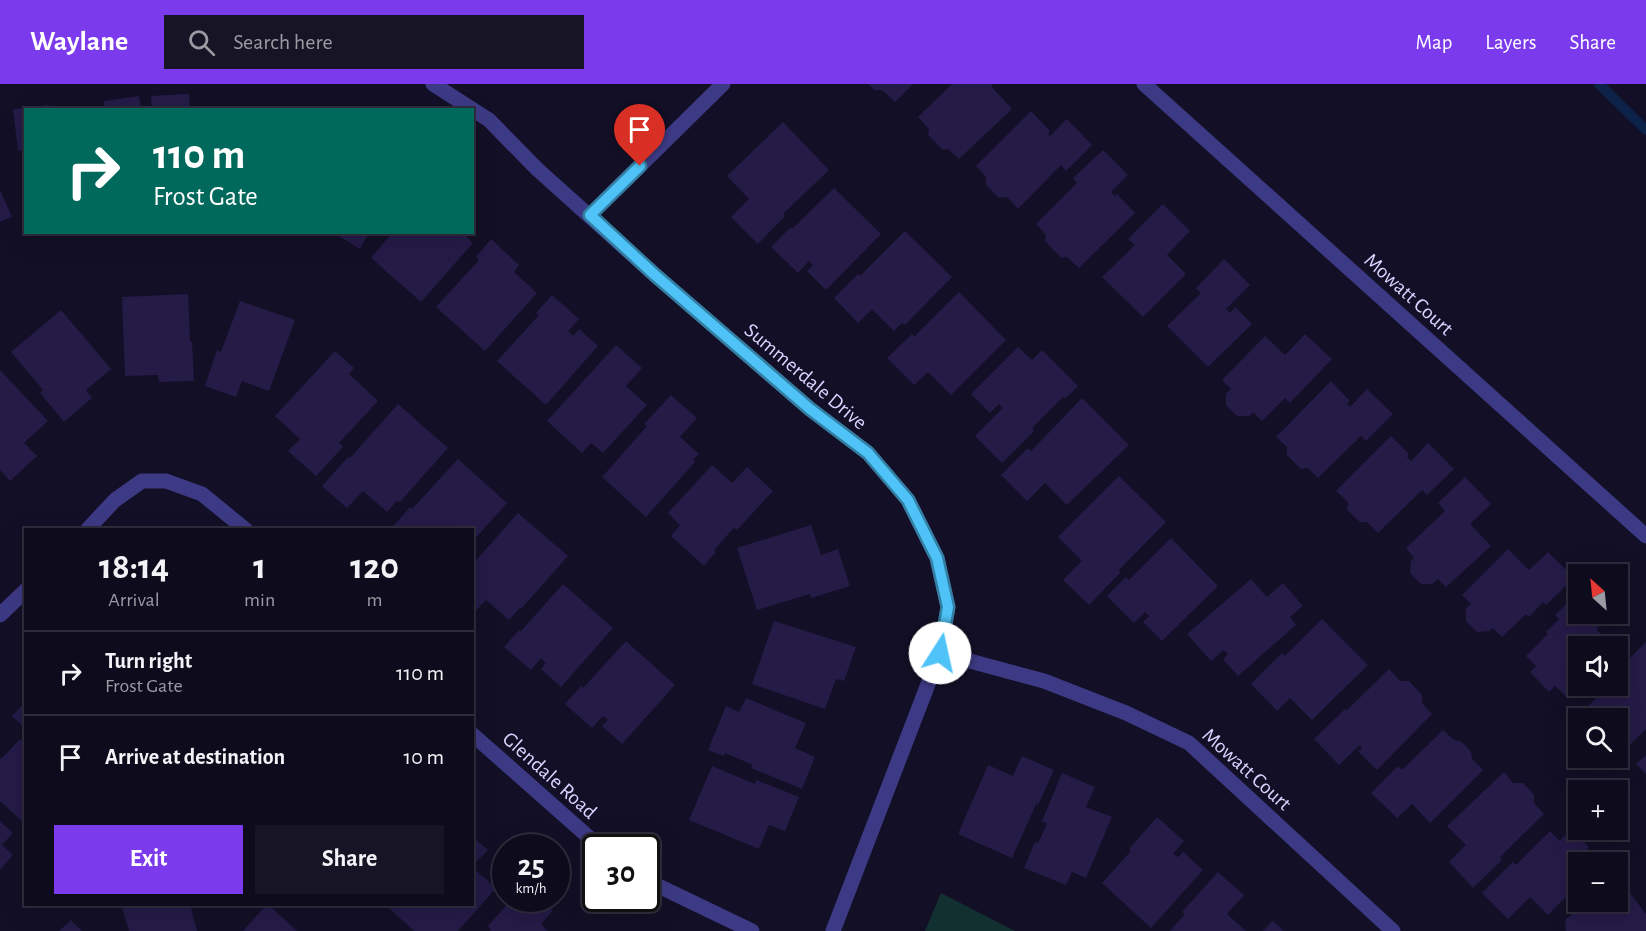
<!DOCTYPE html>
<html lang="en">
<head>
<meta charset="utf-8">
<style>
	body { margin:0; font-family:"Alegreya Sans",sans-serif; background:#171425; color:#f1f3f6; height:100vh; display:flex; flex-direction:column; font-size:22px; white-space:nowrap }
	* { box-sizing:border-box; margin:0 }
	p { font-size:20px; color:#9b9ba3 }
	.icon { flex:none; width:33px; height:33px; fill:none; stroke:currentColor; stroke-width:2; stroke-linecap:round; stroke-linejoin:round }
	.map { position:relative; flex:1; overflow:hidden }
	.sheet { position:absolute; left:24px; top:444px; width:450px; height:378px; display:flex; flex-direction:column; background:#0e0b1c; border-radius:0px; box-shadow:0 6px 24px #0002,0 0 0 2px #2e2b3b }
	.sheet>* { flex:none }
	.banner { position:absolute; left:24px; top:24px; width:450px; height:126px; border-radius:0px; box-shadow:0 6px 24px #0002,0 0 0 2px #2e2b3b; background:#00695c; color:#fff; overflow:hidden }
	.needle { width:39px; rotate:333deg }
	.controls { position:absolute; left:1568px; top:480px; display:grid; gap:12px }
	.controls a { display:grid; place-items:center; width:60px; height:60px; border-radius:0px; background:#0e0b1c; box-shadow:0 6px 24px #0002,0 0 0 2px #2e2b3b; font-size:30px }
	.speed { position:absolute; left:492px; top:750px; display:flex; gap:12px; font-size:30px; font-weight:700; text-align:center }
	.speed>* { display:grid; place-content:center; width:78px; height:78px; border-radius:50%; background:#0e0b1c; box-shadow:0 6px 24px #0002,0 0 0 2px #2e2b3b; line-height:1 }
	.speed small { font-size:15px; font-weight:400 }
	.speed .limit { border:3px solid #111; border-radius:9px; background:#fff; color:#111 }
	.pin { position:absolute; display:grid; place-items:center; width:51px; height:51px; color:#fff; margin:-62px -26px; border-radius:50% 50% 50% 0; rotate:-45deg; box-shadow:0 0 6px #0007 }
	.pin .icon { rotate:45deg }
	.me { position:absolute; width:66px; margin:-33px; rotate:10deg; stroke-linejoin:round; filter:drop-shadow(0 0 4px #0008) }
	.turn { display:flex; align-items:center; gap:21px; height:126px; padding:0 30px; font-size:27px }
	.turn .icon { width:78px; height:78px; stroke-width:2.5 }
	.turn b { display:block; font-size:42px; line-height:51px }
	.eta { display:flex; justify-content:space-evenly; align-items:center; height:102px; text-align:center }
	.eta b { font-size:36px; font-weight:600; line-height:42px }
	.button { display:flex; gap:12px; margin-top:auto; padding:12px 30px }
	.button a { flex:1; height:69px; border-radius:0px; background:#7c3aed; color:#fff; font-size:24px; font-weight:600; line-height:69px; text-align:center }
	.button a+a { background:#171425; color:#f1f3f6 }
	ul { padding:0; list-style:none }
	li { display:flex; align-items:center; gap:18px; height:84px; padding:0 30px; border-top:2px solid #2e2b3b }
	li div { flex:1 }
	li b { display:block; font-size:22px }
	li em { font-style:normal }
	header { display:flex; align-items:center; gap:36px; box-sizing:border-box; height:84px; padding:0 30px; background:#7c3aed; color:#fff }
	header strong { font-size:28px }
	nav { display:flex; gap:33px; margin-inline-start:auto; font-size:21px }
	.search { width:420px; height:54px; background:#171425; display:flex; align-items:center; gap:15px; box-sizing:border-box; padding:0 21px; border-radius:0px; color:#9b9ba3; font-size:22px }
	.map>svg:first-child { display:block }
	.green { fill:#12302f }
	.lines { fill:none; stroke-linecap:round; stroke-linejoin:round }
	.stream { stroke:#0c2248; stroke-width:10 }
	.building { fill:#241b47 }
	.minor { stroke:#3d3a85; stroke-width:15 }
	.route-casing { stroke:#337fa1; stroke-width:15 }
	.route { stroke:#4fc3f7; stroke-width:10 }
	.labels { text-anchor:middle; stroke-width:4.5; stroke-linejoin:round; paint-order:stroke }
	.street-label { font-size:21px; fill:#d9d4ff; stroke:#130f26 }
</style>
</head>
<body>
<header>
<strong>Waylane</strong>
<div class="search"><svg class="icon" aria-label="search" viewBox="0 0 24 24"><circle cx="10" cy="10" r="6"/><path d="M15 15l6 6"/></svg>Search here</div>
<nav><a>Map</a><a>Layers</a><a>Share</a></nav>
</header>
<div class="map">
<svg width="1646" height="847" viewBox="0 0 1646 847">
	<rect width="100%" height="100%" fill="#130f26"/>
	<path class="green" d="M 941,809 L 1015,847 L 925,847 Z"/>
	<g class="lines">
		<path class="stream" d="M 1599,0 L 1646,46"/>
	</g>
	<path class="building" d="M 869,0 L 913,0 L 895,18 L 882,6 L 874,6 Z
		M 952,0 L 993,0 L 991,2 L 1012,25 L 959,75 L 948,65 L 943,66 L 928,51 L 929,45 L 918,33 Z
		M 185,10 L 189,10 L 190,26 L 152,26 L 151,12 Z
		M 139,12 L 141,26 L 105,26 L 104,17 Z
		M 49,21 L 50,26 L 26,26 L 26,24 Z
		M 26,24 L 26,66 L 18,67 L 13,25 Z
		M 1031,27 L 1050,47 L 1048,50 L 1050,52 L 1067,35 L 1092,61 L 1066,87 L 1061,81 L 1018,125 L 1007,113 L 999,114 L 986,101 L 986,93 L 976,82 Z
		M 783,38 L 829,86 L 783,130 L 785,132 L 758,160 L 731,133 L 749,115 L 727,92 Z
		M 1103,66 L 1128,91 L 1111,108 L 1115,112 L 1117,110 L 1135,129 L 1079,184 L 1067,173 L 1061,174 L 1045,157 L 1046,151 L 1036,140 L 1077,99 L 1073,94 Z
		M 834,104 L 881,150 L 826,206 L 807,187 L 813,181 L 809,177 L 798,189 L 771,163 L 791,143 L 792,145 Z
		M 0,106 L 12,133 L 0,138 Z
		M 1163,120 L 1190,147 L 1167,171 L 1186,190 L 1143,233 L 1102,193 L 1135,161 L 1128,155 Z
		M 905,147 L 952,193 L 905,241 L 902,239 L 894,247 L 872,225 L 858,239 L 834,214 L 858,190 L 860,192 Z
		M 332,148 L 369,148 L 360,165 Z
		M 393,148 L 461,148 L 473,159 L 421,218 L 371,174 Z
		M 491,155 L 519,181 L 514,188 L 537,209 L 485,267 L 436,223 L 479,176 L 476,173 Z
		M 1224,175 L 1250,201 L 1226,225 L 1230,229 L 1235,223 L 1252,240 L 1208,283 L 1167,242 L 1201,209 L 1196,204 Z
		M 959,208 L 1006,256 L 951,311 L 928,288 L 914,301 L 887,274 L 912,250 L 914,253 Z
		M 188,210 L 190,257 L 192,258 L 194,297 L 159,298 L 158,291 L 125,292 L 122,213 Z
		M 552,211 L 579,235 L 568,247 L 573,252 L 579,245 L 598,262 L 546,321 L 497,277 L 539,231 L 536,229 Z
		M 240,217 L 295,236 L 269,307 L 242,297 L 236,313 L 205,302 L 217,266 L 221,268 Z
		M 61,226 L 111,285 L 86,306 L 92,314 L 64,338 L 40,309 L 43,306 L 11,268 Z
		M 1305,250 L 1332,275 L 1290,319 L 1285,314 L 1262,337 L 1253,328 L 1249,332 L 1237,332 L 1226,321 L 1226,310 L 1231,305 L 1222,296 L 1265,252 L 1285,271 Z
		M 616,261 L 642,284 L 626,302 L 647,321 L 603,369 L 591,359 L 582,369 L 547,337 Z
		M 1018,263 L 1032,276 L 1042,266 L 1078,302 L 1065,315 L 1063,313 L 1032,344 L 1034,347 L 1002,379 L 975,352 L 1003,324 L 999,320 L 990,329 L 971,310 Z
		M 335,267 L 354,284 L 349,290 L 378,317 L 339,359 L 343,363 L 316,392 L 288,367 L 300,355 L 275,332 Z
		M 0,286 L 48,337 L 24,359 L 37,372 L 10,397 L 0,386 Z
		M 1331,297 L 1350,317 L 1347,319 L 1350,323 L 1367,305 L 1393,330 L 1366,357 L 1361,352 L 1318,394 L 1308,384 L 1301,385 L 1287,371 L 1287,363 L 1276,353 Z
		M 671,311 L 697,334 L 680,353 L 699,370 L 693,376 L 695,378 L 646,433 L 602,393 L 647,342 L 644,340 Z
		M 1082,314 L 1129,361 L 1067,421 L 1045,399 L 1027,417 L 1001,391 L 1028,364 L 1031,367 Z
		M 398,320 L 448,364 L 400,418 L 397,417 L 387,428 L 363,407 L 347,424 L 322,402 L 348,373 L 350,374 Z
		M 1391,352 L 1409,370 L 1407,373 L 1411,377 L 1428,359 L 1454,385 L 1427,411 L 1422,406 L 1378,449 L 1367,438 L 1360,438 L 1347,426 L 1348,418 L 1336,407 Z
		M 458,375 L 507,419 L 472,458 L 472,446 L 390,446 L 410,423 L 412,425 Z
		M 712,381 L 732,399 L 747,383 L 773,407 L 737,446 L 734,444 L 714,466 L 716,468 L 704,482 L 671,452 L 680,441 L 668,429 Z
		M 1119,392 L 1166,438 L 1119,486 L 1121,488 L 1089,521 L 1063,496 L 1082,477 L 1058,453 Z
		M 1465,393 L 1491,420 L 1470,440 L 1491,462 L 1446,503 L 1438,495 L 1432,500 L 1421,500 L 1410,489 L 1411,477 L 1414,474 L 1406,464 L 1445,427 L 1438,419 Z
		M 518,429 L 568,472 L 521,525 L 520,524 L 509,536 L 486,516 L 472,531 L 472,481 Z
		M 811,441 L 821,471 L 838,465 L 850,502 L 811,514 L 810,510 L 757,526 L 737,464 Z
		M 1171,454 L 1218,502 L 1162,557 L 1143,538 L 1149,532 L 1145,528 L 1134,539 L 1107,512 L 1126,493 L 1129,496 Z
		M 1508,465 L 1529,486 L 1548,468 L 1574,494 L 1546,521 L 1543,518 L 1529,533 L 1526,530 L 1502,553 L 1493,544 L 1489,547 L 1477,548 L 1466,537 L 1466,524 L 1471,520 L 1462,511 Z
		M 1251,495 L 1267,513 L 1283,499 L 1303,522 L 1290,533 L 1296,541 L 1238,592 L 1223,575 L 1228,570 L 1224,566 L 1211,577 L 1187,550 Z
		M 563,500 L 613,544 L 561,603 L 541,585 L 546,579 L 541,574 L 531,586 L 504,563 L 519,546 L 521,547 Z
		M 1578,509 L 1578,530 L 1611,530 L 1596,545 L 1613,562 L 1578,562 L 1578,602 L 1567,613 L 1555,602 L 1549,608 L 1530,588 L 1536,582 L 1526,572 L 1548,550 L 1546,548 L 1559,535 L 1555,531 Z
		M 1322,535 L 1368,581 L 1312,636 L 1290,614 L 1277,627 L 1251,600 L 1282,569 L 1285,572 Z
		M 774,537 L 856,563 L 844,597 L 836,595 L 825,625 L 752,600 Z
		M 626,557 L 675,601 L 622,660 L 602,642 L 608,636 L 603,632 L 592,644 L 565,620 L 581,602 L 583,604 Z
		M 1646,558 L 1646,645 L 1629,662 L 1617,650 L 1617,634 L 1601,634 L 1588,622 L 1609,602 L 1617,602 L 1617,587 Z
		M 1389,585 L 1400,597 L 1409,597 L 1422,611 L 1422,619 L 1432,630 L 1377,686 L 1358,667 L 1362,664 L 1360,661 L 1339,681 L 1314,655 L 1345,625 L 1346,627 Z
		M 746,614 L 806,639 L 795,664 L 815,673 L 802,705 L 751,684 L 753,681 L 725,669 L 724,672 L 708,666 L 726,622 L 739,628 Z
		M 26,617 L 26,645 L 12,632 Z
		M 1443,646 L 1454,656 L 1461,657 L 1471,668 L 1472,675 L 1483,686 L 1430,739 L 1412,720 L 1397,734 L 1371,709 L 1398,682 L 1402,686 Z
		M 20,655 L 26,660 L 26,741 L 0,717 L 0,674 L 1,675 Z
		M 1646,671 L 1646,690 L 1636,680 Z
		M 1022,672 L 1054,686 L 1038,721 L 1036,720 L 1012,774 L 958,750 L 988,681 L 1013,692 Z
		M 712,682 L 755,700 L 756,696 L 799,713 L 785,747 L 769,741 L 759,765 L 689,736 Z
		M 1504,688 L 1513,699 L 1523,699 L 1534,711 L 1534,719 L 1544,730 L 1500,773 L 1502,776 L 1473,804 L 1449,778 L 1466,761 L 1447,742 Z
		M 1062,689 L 1095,703 L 1086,723 L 1112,733 L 1086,794 L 1072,788 L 1066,801 L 1024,784 L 1035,758 L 1038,759 L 1047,740 L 1042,737 Z
		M 1157,733 L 1184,757 L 1173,770 L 1178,773 L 1183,768 L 1203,786 L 1151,844 L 1102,799 L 1131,767 L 1129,765 Z
		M 0,737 L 13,749 L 2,761 L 13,771 L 0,786 Z
		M 1550,747 L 1560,757 L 1564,752 L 1579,753 L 1588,762 L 1588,776 L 1585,778 L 1578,778 L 1578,801 L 1548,831 L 1530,813 L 1508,835 L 1482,809 L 1513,778 L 1516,781 Z
		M 472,752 L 488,766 L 472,782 Z
		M 472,783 L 496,804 L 458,847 L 414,847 L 389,824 L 393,820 L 472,820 Z
		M 1218,788 L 1244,811 L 1227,830 L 1246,847 L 1170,847 L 1185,830 L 1182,828 Z
		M 1619,795 L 1646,830 L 1646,847 L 1566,847 L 1565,845 L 1566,835 L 1589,818 L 1617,818 L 1617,796 Z
		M 513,814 L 540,814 L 553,827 L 541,840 L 548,847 L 490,847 L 491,845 L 488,842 Z
		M 121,820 L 190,820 L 197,847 L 129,847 Z
		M 267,820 L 268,820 L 297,847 L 243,847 Z
		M 71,836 L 82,847 L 59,847 Z
		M 1272,837 L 1273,837 L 1284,847 L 1263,847 Z"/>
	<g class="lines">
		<path class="minor" d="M 433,0 L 489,36 L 537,85 L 655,191 L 810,325 L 868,369 L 908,416 L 937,474 L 948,523 L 940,569 L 833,847
			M 1144,0 L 1646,452
			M 590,131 L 723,0
			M 87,446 L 115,416 L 142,397 L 166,397 L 202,410 L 246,446
			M 0,531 L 26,506
			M 940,569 L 1044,597 L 1126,629 L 1189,659 L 1393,847
			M 472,650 L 601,764
			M 646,796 L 752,847"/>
	</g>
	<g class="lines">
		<defs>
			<path id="route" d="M 640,82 L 590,131 L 655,191 L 810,325 L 868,369 L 908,416 L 937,474 L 948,523 L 940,569"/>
		</defs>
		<use href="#route" class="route-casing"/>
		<use href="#route" class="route"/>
	</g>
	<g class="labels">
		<g class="street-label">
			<text transform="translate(1409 210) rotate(42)" y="7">Mowatt Court</text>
			<text transform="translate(806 292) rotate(40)" y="7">Summerdale Drive</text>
			<text transform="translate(1247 685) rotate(42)" y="7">Mowatt Court</text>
			<text transform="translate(550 691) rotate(42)" y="7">Glendale Road</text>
		</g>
	</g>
</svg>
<div class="controls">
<a><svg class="needle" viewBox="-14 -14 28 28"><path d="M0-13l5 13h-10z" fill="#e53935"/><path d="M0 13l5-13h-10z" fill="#9b9ba3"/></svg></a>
<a><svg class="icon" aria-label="sound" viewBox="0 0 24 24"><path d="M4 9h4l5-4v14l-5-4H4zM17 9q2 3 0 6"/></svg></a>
<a><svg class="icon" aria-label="search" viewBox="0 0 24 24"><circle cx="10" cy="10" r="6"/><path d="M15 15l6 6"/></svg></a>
<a>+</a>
<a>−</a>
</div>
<div class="speed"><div>25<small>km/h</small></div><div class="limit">30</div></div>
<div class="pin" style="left:640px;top:82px;background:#d93025"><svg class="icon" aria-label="arrive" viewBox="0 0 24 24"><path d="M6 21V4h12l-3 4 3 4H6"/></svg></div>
<svg class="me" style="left:940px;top:569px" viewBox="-20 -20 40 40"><circle r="19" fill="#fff"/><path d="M0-13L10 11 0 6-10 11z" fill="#4fc3f7"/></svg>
<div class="banner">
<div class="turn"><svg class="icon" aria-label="right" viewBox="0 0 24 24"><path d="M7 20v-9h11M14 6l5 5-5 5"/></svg><div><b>110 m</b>Frost Gate</div></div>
</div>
<section class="sheet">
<div class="eta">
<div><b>18:14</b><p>Arrival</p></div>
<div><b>1</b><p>min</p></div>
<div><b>120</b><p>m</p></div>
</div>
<ul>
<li><svg class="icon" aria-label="right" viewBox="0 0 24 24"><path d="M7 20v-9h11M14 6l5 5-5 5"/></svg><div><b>Turn right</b><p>Frost Gate</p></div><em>110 m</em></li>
<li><svg class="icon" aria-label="arrive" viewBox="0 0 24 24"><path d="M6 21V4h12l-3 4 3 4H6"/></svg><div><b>Arrive at destination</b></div><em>10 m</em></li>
</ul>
<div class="button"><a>Exit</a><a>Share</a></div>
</section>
</div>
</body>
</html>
